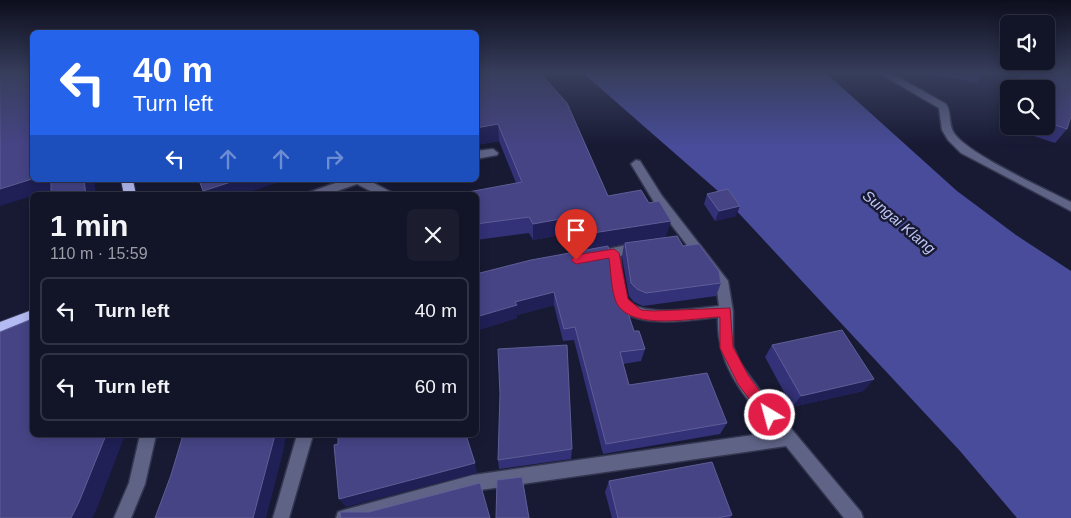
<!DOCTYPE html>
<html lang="en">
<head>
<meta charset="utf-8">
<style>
	body { margin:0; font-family:Helvetica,sans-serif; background:#1b1d2f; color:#f1f3f6; height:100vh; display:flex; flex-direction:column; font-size:19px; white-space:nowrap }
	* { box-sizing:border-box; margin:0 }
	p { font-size:16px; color:#9c9ea7 }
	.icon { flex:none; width:28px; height:28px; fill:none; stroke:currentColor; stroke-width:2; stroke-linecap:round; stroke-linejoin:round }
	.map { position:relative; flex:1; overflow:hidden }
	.details { position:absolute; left:30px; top:192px; width:449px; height:245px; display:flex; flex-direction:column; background:#121427; border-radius:8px; box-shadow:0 2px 12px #0003,0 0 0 1px #313344 }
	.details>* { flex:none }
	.top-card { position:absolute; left:30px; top:30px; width:449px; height:152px; border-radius:8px; box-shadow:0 2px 12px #0003,0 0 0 1px #313344; background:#2563eb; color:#fff; overflow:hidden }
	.controls { position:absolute; left:1000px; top:15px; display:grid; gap:10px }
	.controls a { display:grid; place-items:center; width:55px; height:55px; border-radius:8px; background:#121427; box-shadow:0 2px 12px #0003,0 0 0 1px #313344; font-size:25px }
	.pin { position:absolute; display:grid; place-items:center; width:42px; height:42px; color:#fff; margin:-51px -21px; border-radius:50% 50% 50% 0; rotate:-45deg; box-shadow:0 0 5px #0007 }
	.pin .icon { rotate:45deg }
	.me { position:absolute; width:55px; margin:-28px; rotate:323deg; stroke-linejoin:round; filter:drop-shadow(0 0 4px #0008) }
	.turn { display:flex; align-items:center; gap:18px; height:105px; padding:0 20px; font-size:22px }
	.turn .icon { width:65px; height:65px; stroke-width:2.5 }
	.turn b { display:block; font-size:35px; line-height:42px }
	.lanes { display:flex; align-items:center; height:48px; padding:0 20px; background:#0003; justify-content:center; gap:25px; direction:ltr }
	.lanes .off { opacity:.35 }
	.round { display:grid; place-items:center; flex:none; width:52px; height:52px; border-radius:8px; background:#1b1d2f }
	.headline { display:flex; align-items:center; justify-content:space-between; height:85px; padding:0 20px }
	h1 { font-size:30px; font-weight:700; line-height:38px }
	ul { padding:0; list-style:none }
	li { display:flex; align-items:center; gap:15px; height:68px; margin:0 10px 8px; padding:0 10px; border:2px solid #313344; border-radius:8px }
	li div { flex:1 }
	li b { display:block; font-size:19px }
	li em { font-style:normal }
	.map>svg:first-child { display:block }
	.water { fill:#484c9a }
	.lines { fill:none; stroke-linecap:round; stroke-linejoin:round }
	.minor-casing { stroke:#353750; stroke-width:3 }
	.tertiary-casing { stroke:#353750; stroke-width:3 }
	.trunk-casing { stroke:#353750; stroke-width:2 }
	.minor { fill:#5f6487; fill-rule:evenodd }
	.tertiary { fill:#5f6487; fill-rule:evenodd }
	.trunk { fill:#b4bbf2; fill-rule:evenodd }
	.wall { fill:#333177 }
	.shaded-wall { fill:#201f56 }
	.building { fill:#464485; stroke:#5f5e97 }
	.route { fill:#e11d48; stroke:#92132f }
	.labels { text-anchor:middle; stroke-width:5; stroke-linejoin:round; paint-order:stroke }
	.water-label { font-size:15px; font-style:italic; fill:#c0c7f3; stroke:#181a34 }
</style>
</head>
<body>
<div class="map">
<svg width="1071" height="518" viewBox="0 0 1071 518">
	<rect width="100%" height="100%" fill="#181a34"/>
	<path class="water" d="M 583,73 L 826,73 L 957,191 L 1016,235 L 1071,271 L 1071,518 L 1017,518 L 960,451 L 719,192 Z"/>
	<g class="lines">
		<defs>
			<path id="minor" d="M 493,149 L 498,153 L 497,155 L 476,159 L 476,151 Z
				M 636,160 L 640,161 L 662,196 L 728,281 L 733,311 L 733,346 L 740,363 L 768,401 L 861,512 L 863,518 L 844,518 L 786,446 L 473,491 L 375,518 L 336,518 L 338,512 L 344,510 L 473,475 L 774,432 C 745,397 716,366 718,317 C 693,320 633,330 617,305 C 609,293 610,273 608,259 L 594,262 L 590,260 L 588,257 L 590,254 L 594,252 L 640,242 L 644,244 L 646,247 L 644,250 L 620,256 C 622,269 621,288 627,299 C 639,318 699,308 719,306 L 716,283 L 654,202 L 631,164 Z
				M 344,180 L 368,180 L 391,192 L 393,195 L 378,195 L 357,184 L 326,195 L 308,195 L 310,192 Z
				M 140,435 L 156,435 L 145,484 L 131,518 L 114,518 L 129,483 Z
				M 297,435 L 313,435 L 289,518 L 273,518 Z"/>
			<path id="tertiary" d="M 879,73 L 891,73 L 946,104 C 952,113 948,124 954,133 C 968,154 1045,189 1071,202 L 1071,211 L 961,153 L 948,140 L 942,130 L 939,108 Z"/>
			<path id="trunk" d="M 121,180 L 133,180 L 136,195 L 124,195 Z
				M 32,310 L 32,322 L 0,335 L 0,322 Z"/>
		</defs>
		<use href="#minor" class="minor-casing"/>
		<use href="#tertiary" class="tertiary-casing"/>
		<use href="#trunk" class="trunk-casing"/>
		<use href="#minor" class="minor"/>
		<use href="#tertiary" class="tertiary"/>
		<use href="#trunk" class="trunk"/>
	</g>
	<path class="wall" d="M 476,73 L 608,196 L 666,237 L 634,242 L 683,246 L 721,283 L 716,296 L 643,306 L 634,302 L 629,296 L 622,257 L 624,244 L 585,250 L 576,232 L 533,240 L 529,233 L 476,240 L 476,195 L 516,183 L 499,141 L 476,145 Z
		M 925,73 L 983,73 L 983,74 L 977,83 Z
		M 1020,73 L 1071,73 L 1067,129 L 1055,143 L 1001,125 L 1009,103 L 1009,126 L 1046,126 L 1046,89 L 1014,89 Z
		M 707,194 L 736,216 L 715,221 L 704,204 Z
		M 476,274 L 614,285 L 634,331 L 645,349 L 641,361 L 623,364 L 629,385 L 727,423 L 720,434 L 603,454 L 574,340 L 563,341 L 554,305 L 517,315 L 517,318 L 478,330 L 476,324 Z
		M 772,345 L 874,379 L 863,391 L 792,407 L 765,357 Z
		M 572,449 L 571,459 L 499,469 L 498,460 Z
		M 609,481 L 732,515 L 730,518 L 612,518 L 605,492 Z"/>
	<path class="shaded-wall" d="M 498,124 L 499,141 L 476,145 L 476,128 Z
		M 32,179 L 32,180 L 56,180 L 62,187 L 35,195 L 32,195 L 32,196 L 0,206 L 0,189 Z
		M 84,180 L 94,180 L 96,195 L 86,195 Z
		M 176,180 L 186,180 L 178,183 Z
		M 237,180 L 285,180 L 241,195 L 205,195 L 203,191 Z
		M 740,206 L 736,216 L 715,221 L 719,211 Z
		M 577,216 L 576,232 L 533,240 L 533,224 Z
		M 671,221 L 666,237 L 585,250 L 586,234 Z
		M 554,292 L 554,305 L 517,315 L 517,318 L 478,330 L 476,317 L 515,302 Z
		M 874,379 L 863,391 L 792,407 L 801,396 Z
		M 106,435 L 125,435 L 96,511 L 92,518 L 71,518 Z
		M 275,435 L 286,435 L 283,452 L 266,518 L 253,518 Z
		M 475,463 L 477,473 L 346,507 L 339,499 Z"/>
	<path class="building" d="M 0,73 L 32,73 L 32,179 L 0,189 Z
		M 476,73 L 540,73 L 567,103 L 608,196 L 641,190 L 649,203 L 659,201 L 671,221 L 586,234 L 577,216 L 533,224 L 529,217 L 476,224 L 476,195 L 452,195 L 522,182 L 498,124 L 476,128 L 476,110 L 478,110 L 476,107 Z
		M 1025,73 L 1071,73 L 1071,116 L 1067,129 L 1046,122 L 1046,89 L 1019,89 Z
		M 51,180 L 84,180 L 86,195 L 51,195 Z
		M 199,180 L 237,180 L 203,191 Z
		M 728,189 L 740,206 L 719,211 L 707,194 Z
		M 677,236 L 683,246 L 699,244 L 719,271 L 721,283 L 646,293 L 637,289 L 631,283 L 625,243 Z
		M 608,246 L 614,285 L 623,298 L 634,331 L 639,331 L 645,349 L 620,352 L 629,385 L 707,373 L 727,423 L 606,444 L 575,327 L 564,329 L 554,292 L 515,302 L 517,305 L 476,317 L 476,274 L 531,260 Z
		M 32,319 L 32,435 L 106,435 L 79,502 L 71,518 L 0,518 L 0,332 Z
		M 842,330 L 874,379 L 801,396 L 772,345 Z
		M 567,345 L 572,449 L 498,460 L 500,394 L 498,349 Z
		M 183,435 L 275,435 L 253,518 L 155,518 L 171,475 Z
		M 338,435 L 466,435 L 475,463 L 339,499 L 334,445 L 338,444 Z
		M 712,462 L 732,515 L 718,518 L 618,518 L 609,481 Z
		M 522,477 L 529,518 L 496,518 L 497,480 Z
		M 480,483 L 490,518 L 341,518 L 340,512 L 369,512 Z"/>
	<linearGradient id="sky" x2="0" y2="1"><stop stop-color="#0d0e1d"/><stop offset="0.5" stop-color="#373e5c"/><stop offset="1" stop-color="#373e5c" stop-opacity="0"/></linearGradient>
	<rect width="1071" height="146" fill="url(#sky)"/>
	<path class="route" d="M 614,249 L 619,253 L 628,299 L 641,310 L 653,311 L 730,308 L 733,347 L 748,375 L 774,411 L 776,415 L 774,420 L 770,422 L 765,420 L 738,384 L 720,348 L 720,317 C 693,318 633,331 617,304 C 611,292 611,271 609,258 L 576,264 L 571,260 L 576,255 Z"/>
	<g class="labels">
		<g class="water-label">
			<text transform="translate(899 222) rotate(40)" y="5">Sungai Klang</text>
		</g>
	</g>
</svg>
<div class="controls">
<a><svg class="icon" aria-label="sound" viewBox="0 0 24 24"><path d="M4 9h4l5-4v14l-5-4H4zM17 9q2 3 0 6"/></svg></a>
<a><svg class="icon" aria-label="search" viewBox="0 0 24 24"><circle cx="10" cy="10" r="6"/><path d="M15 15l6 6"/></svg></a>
</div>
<div class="pin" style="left:576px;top:260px;background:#d93025"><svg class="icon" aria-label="arrive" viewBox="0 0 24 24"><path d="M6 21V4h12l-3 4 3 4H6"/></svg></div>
<svg class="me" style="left:770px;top:415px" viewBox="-20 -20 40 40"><circle r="17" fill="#e11d48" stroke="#fff" stroke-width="3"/><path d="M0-11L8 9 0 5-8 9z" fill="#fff"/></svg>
<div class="top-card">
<div class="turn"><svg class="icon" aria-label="left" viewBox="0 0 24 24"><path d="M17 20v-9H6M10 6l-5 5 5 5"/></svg><div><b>40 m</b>Turn left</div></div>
<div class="lanes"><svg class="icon" aria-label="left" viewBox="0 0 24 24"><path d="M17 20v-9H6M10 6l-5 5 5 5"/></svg><svg class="icon off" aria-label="ahead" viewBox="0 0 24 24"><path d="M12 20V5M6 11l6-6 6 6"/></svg><svg class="icon off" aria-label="ahead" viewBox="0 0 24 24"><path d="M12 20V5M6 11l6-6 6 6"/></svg><svg class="icon off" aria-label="right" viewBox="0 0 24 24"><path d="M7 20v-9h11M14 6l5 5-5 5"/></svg></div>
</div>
<section class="details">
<div class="headline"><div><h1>1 min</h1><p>110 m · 15:59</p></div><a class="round"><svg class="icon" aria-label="close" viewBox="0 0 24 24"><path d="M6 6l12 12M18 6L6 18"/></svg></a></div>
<ul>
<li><svg class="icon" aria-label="left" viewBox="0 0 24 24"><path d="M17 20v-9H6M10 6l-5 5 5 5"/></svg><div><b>Turn left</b></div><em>40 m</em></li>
<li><svg class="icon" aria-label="left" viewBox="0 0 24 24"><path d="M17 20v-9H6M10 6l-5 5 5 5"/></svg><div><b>Turn left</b></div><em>60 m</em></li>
</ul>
</section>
</div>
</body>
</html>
